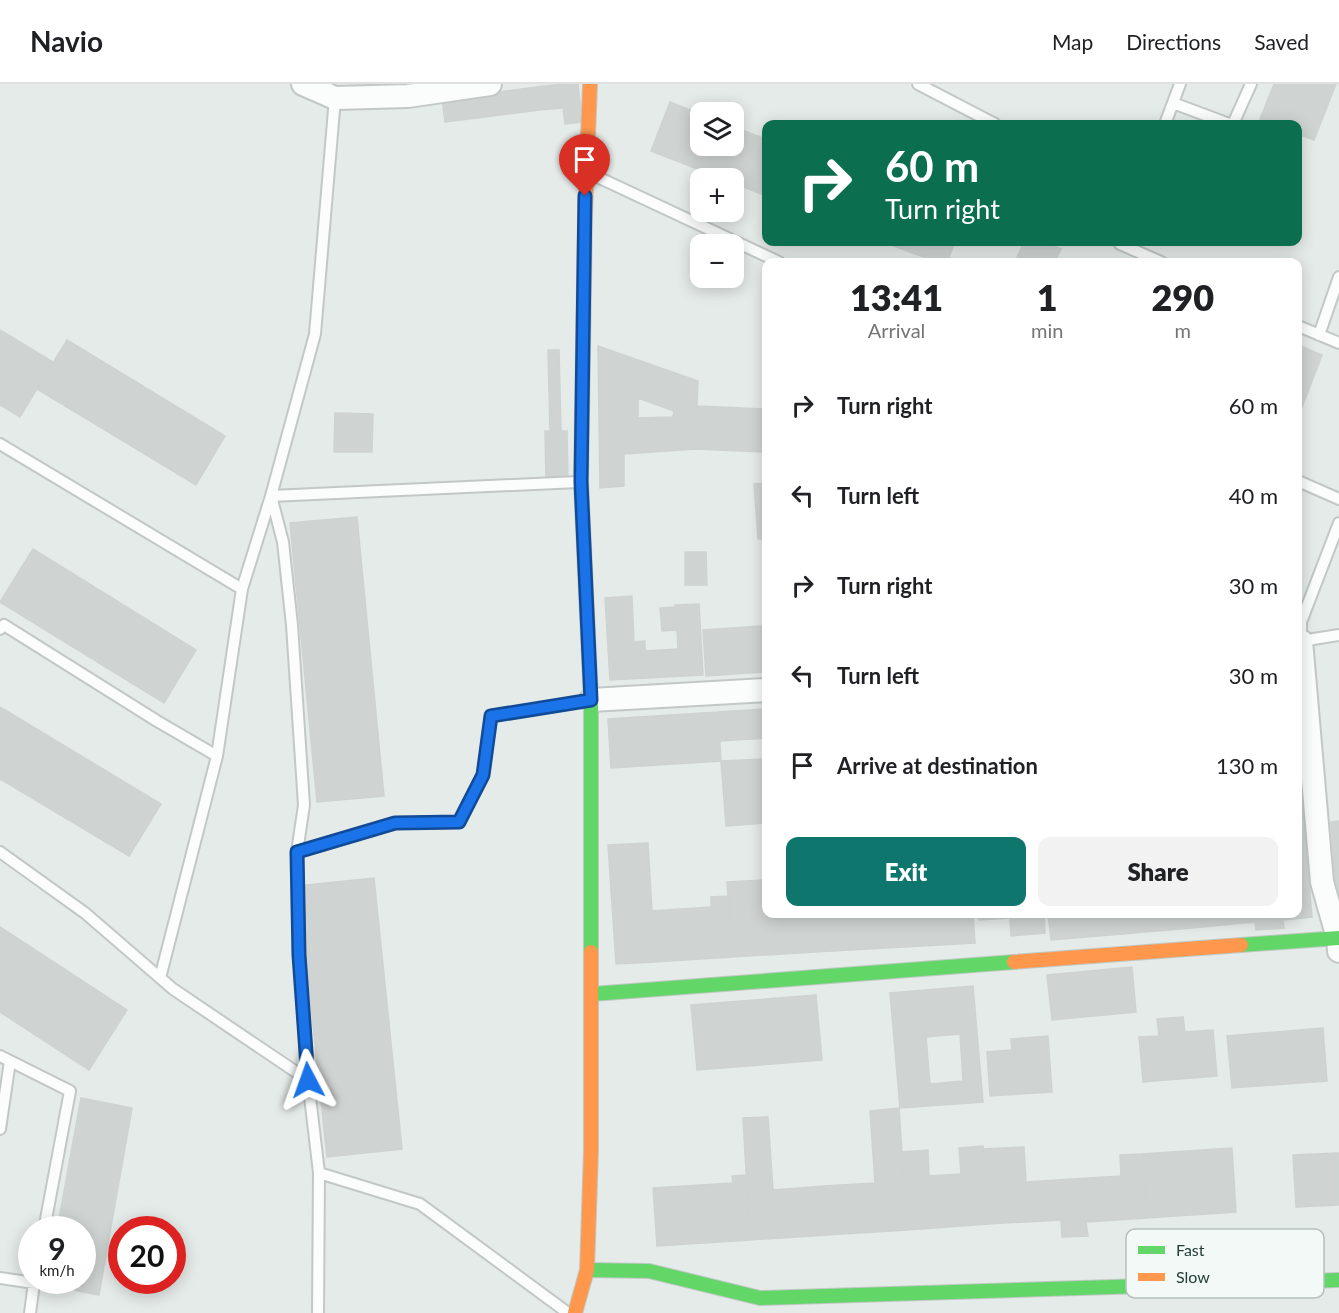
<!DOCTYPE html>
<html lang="en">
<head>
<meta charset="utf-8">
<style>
	body { margin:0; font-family:Lato,sans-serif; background:#f2f2f2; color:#202124; height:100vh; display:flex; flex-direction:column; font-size:22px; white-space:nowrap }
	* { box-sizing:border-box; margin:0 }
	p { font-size:20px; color:#757577 }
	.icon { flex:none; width:33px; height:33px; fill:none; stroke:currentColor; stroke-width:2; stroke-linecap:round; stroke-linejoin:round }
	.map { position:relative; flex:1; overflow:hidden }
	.drawer { position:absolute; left:762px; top:174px; width:540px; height:660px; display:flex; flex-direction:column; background:#fff; border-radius:12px; box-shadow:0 3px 15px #0003 }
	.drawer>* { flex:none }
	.banner { position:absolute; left:762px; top:36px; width:540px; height:126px; border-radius:12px; box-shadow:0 3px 15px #0003; background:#0b6e4f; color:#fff; overflow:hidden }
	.fabs { position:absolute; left:690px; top:18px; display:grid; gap:12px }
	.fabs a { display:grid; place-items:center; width:54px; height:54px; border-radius:12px; background:#fff; box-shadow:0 3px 15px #0003; font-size:30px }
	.speed { position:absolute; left:18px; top:1132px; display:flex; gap:12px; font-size:30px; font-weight:700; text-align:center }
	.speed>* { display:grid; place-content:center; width:78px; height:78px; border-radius:50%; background:#fff; box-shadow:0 3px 15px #0003; line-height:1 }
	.speed small { font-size:15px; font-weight:400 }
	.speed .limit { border:9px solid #d22; background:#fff; color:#111 }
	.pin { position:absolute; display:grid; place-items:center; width:51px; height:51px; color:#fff; margin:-62px -26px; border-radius:50% 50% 50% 0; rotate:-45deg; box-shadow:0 0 6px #0007 }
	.pin .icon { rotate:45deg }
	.me { position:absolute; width:66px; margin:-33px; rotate:356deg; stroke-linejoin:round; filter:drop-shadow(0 0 4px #0008) }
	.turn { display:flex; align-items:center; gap:21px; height:126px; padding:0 24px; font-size:27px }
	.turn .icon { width:78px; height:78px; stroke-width:2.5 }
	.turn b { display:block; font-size:42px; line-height:51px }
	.eta { display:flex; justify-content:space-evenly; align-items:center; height:102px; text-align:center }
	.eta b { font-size:36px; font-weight:800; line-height:42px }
	.button { display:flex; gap:12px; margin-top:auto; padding:12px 24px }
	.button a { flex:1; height:69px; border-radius:12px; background:#0f766e; color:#fff; font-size:24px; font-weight:800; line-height:69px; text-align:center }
	.button a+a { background:#f2f2f2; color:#202124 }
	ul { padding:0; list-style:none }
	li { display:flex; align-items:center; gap:18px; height:90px; padding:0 24px }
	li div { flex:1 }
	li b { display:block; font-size:22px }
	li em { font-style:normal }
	header { display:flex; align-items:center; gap:36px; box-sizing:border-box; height:84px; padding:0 30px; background:#fff; border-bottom:2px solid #e0e0e0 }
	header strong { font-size:28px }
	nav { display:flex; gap:33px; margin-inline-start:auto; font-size:21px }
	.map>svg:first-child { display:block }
	.building { fill:#cfd4d2; stroke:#ced3d1; stroke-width:1.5; fill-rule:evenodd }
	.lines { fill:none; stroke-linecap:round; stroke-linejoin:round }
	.lane-casing { stroke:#c2c8c5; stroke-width:14 }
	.street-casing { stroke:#c2c8c5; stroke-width:26 }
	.fast-casing { stroke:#c0c8c5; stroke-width:16 }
	.slow-casing { stroke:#c0c8c5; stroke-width:16 }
	.lane { stroke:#fbfcfc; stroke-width:10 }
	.street { stroke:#fbfcfc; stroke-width:22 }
	.fast { stroke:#63d668; stroke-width:14 }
	.slow { stroke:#ff974d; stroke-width:14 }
	.route-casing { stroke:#114b97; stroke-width:15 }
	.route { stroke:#1a73e8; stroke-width:10 }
	.key { fill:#f3f9f6; stroke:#b4c1bd; stroke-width:1.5 }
	.key-label { font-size:16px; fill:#223e38 }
</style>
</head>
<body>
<header>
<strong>Navio</strong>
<nav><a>Map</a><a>Directions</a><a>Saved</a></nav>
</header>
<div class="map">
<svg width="1339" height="1229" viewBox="0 0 1339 1229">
	<rect width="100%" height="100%" fill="#e5ebe8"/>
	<path class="building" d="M 564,0 L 578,0 L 582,38 L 565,40 L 563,24 L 539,26 L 536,3 Z
		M 1274,0 L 1336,0 L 1314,56 L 1298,50 L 1298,40 L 1274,40 L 1260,35 Z
		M 536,3 L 539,26 L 485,33 L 483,10 Z
		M 482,9 L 485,33 L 445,38 L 442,14 Z
		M 670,18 L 700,30 L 700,62 L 734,62 L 734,43 L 766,55 L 766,112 L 734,99 L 734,94 L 721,94 L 651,67 Z
		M 883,158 L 955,158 L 947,178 L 937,178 Z
		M 1024,158 L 1043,158 L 1061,165 L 1055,178 L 1015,178 Z
		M 0,246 L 53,278 L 20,333 L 0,321 Z
		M 67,256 L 225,352 L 196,401 L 37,305 Z
		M 1298,261 L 1322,271 L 1299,331 L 1298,330 Z
		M 598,262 L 698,297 L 695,365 L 624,370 L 624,402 L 600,404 ZM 638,314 L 674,327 L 673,333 L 638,334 Z
		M 548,266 L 559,266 L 561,347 L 550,347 Z
		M 697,322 L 766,325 L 766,368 L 695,365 Z
		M 335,329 L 373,330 L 372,368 L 334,368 Z
		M 545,347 L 567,347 L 568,395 L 546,396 Z
		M 766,399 L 766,455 L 758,455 L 754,400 Z
		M 357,433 L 384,712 L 317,718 L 290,439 Z
		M 33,465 L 196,566 L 164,619 L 0,518 Z
		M 685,468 L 706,468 L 707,501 L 685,501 Z
		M 632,512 L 634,558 L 645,557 L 645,567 L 678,565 L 677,546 L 662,547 L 660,524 L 675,523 L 675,521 L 699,520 L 703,591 L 610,596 L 605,514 Z
		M 761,542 L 764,588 L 706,592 L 703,546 Z
		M 0,623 L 161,720 L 129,772 L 0,695 Z
		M 766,625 L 766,654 L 720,657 L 718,628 Z
		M 718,628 L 721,677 L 611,684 L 608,635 Z
		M 766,675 L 766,739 L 726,742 L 721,677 Z
		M 1301,708 L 1312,833 L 1283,836 L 1284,844 L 1256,846 L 1255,838 L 1203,843 L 1202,830 L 1298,830 L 1298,709 Z
		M 1339,737 L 1339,834 L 1338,834 L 1331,738 Z
		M 648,759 L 655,878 L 616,880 L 608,761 Z
		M 374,794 L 402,1065 L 327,1073 L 298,802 Z
		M 766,796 L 766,830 L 812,830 L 815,868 L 732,873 L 727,798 Z
		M 729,812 L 732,873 L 655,878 L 652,827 L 711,823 L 711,813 Z
		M 812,830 L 973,830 L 975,859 L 815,868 Z
		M 979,830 L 1044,830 L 1045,849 L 1011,852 L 1010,834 L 979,836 Z
		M 1048,830 L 1133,830 L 1134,849 L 1051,856 Z
		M 1133,830 L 1202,830 L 1203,843 L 1134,849 Z
		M 0,843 L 127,926 L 89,986 L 0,928 Z
		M 1132,883 L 1136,928 L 1052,936 L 1047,891 Z
		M 973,902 L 983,1018 L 900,1024 L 890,909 ZM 960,950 L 963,997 L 930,1000 L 926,953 Z
		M 816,911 L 822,976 L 697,986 L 691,921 Z
		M 1183,933 L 1185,948 L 1213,946 L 1217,992 L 1143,998 L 1139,953 L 1159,952 L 1157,935 Z
		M 1323,944 L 1327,997 L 1232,1004 L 1227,952 Z
		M 1048,952 L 1052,1008 L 990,1012 L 987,968 L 1012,966 L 1011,955 Z
		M 81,1014 L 132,1024 L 99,1211 L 48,1201 L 48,1197 L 82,1197 L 82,1146 L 57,1146 Z
		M 899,1024 L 907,1146 L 827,1151 L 824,1102 L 875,1099 L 870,1027 Z
		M 768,1033 L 773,1106 L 824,1102 L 827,1151 L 750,1156 L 743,1034 Z
		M 983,1062 L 988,1140 L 907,1146 L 902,1068 L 928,1066 L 929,1092 L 961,1090 L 959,1064 Z
		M 1024,1063 L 1026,1098 L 1121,1092 L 1120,1071 L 1142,1070 L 1147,1134 L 1086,1138 L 1088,1152 L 1062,1153 L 1061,1136 L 988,1140 L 983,1065 Z
		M 1232,1064 L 1236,1128 L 1147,1134 L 1142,1070 Z
		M 1339,1069 L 1339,1121 L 1296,1123 L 1293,1071 Z
		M 746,1091 L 750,1156 L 657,1162 L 653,1104 L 733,1099 L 732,1092 Z"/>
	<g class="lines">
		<defs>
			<path id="lane" d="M 918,0 L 995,40
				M 335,14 L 315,250 L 271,412 L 578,398
				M 1173,19 L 1229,40
				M 1165,40 L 1180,0
				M 1233,40 L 1251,0
				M 589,89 L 779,178
				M 1121,158 L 1120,160 L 1161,178
				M 1298,242 L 1339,259
				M 1319,251 L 1339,193
				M 0,360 L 242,505 L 217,672
				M 1298,397 L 1339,415
				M 271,412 L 283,458 L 292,541 L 304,721 L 297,768
				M 1339,439 L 1301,538 L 1301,557 L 1339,551
				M 242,505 L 271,412
				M 0,545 L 4,541 L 157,637 L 217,672 L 160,894
				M 0,768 L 85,829 L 173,905 L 308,996
				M 0,972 L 70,1007 L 44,1146
				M 0,1045 L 10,977
				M 319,1089 L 420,1120 L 568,1229
				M 0,1194 L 34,1199 L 35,1197
				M 30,1229 L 34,1199
				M 318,1229 L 319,1089 L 308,996 L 299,871 L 297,768 L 395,739 L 459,738 L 483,691 L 491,632 L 587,617"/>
			<path id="street" d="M 303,0 L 335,14 L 408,12 L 490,0
				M 1298,557 L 1301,557 L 1322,798 L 1338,854 L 1339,867
				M 591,616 L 766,606"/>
			<path id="fast" d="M 585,131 L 581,398 L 591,616 L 591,868
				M 1241,861 L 1339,854
				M 592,910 L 1014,878
				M 587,1186 L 649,1187 L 760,1214 L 1339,1196"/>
			<path id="slow" d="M 585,131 L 590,0
				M 1014,878 L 1241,861
				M 575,1229 L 587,1186 L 591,1067 L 591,868"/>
		</defs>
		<use href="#lane" class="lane-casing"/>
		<use href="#street" class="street-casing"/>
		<use href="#fast" class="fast-casing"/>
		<use href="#slow" class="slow-casing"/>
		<use href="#lane" class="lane"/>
		<use href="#street" class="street"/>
		<use href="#fast" class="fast"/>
		<use href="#slow" class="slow"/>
	</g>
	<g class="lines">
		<defs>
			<path id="route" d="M 308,996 L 299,871 L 297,768 L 395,739 L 459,738 L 483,691 L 491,632 L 591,616 L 581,398 L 585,112"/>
		</defs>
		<use href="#route" class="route-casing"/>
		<use href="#route" class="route"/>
	</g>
	<rect x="1126" y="1145" width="198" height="69" rx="9" class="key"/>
	<rect x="1138" y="1162" width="27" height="8" fill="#63d668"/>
	<rect x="1138" y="1189" width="27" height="8" fill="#ff974d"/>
	<g class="key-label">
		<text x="1176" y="1172">Fast</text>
		<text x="1176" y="1199">Slow</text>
	</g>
</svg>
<div class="fabs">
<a><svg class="icon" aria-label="layers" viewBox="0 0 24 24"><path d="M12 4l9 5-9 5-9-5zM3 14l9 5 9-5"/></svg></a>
<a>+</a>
<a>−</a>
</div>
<div class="speed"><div>9<small>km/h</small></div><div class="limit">20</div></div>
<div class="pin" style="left:585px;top:112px;background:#d93025"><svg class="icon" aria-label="arrive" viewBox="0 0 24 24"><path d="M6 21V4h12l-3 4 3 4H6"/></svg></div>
<svg class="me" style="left:308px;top:996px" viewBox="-20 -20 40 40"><path d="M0-17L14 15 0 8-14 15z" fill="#1a73e8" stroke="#fff" stroke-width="4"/></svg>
<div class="banner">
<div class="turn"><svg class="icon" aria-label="right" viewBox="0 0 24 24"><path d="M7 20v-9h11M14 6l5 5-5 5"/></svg><div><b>60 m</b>Turn right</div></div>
</div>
<section class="drawer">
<div class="eta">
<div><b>13:41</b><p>Arrival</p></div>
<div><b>1</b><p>min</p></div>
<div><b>290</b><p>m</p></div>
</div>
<ul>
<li><svg class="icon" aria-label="right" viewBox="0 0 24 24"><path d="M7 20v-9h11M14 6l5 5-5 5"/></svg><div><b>Turn right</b></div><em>60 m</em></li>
<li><svg class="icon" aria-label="left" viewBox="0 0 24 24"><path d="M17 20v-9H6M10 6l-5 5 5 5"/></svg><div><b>Turn left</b></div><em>40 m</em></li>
<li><svg class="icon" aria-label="right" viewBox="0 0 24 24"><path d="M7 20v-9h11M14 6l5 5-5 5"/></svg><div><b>Turn right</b></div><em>30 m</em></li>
<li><svg class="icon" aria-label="left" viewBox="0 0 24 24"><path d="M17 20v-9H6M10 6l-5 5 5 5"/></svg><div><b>Turn left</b></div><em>30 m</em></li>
<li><svg class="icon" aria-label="arrive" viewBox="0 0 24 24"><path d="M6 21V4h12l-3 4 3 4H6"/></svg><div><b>Arrive at destination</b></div><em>130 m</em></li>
</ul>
<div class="button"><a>Exit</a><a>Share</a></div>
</section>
</div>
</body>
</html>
